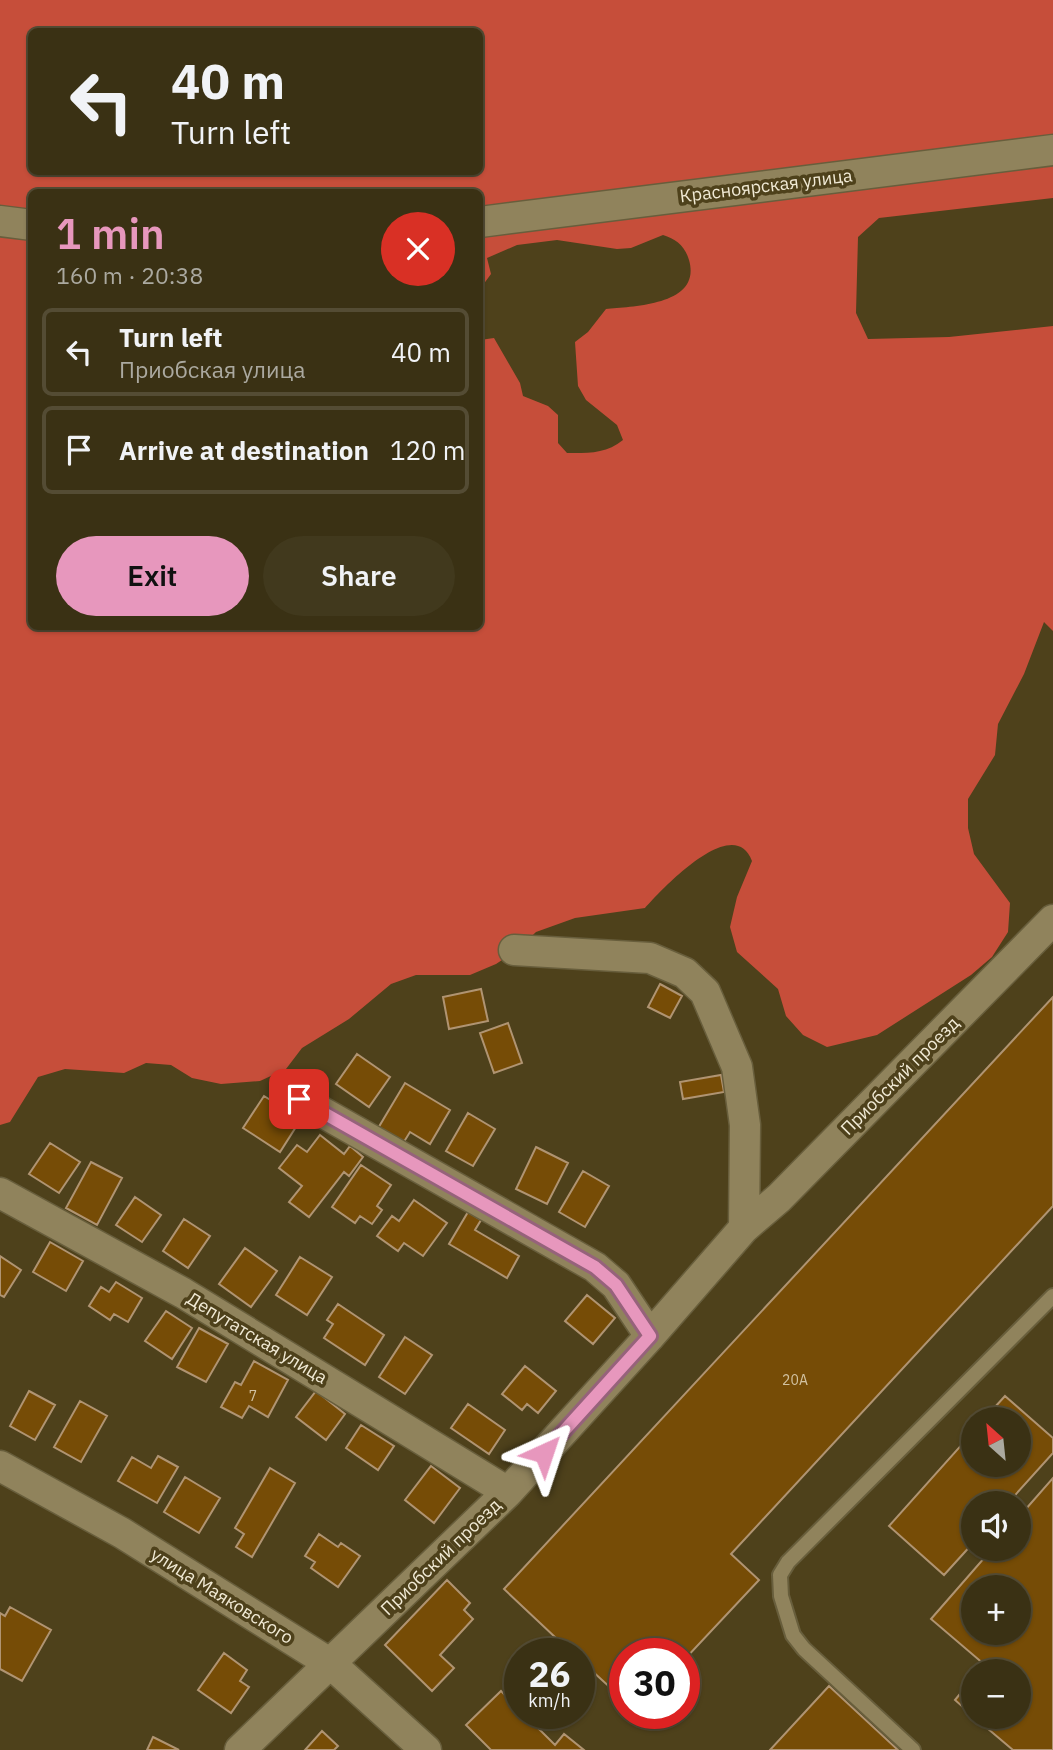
<!DOCTYPE html>
<html lang="en">
<head>
<meta charset="utf-8">
<style>
	body { margin:0; font-family:"IBM Plex Sans",sans-serif; background:#41391d; color:#f1f3f6; height:100vh; display:flex; flex-direction:column; font-size:26px; white-space:nowrap }
	* { box-sizing:border-box; margin:0 }
	p { font-size:23px; color:#aba9a0 }
	.icon { flex:none; width:38px; height:38px; fill:none; stroke:currentColor; stroke-width:2; stroke-linecap:round; stroke-linejoin:round }
	.map { position:relative; flex:1; overflow:hidden }
	.sheet { position:absolute; left:28px; top:189px; width:455px; height:441px; display:flex; flex-direction:column; background:#3a3114; border-radius:10px; box-shadow:0 2px 5px #0004,0 0 0 2px #544c34 }
	.sheet>* { flex:none }
	.guide { position:absolute; left:28px; top:28px; width:455px; height:147px; border-radius:10px; box-shadow:0 2px 5px #0004,0 0 0 2px #544c34; background:#3a3114; color:#f1f3f6; overflow:hidden }
	.needle { width:46px; rotate:333deg }
	.buttons { position:absolute; left:961px; top:1407px; display:grid; gap:14px }
	.buttons a { display:grid; place-items:center; width:70px; height:70px; border-radius:50%; background:#3a3114; box-shadow:0 2px 5px #0004,0 0 0 2px #544c34; font-size:35px }
	.speed { position:absolute; left:504px; top:1638px; display:flex; gap:14px; font-size:35px; font-weight:700; text-align:center }
	.speed>* { display:grid; place-content:center; width:91px; height:91px; border-radius:50%; background:#3a3114; box-shadow:0 2px 5px #0004,0 0 0 2px #544c34; line-height:1 }
	.speed small { font-size:18px; font-weight:400 }
	.speed .limit { border:10px solid #d22; background:#fff; color:#111 }
	.pin { position:absolute; display:grid; place-items:center; width:60px; height:60px; color:#fff; margin:-30px; border-radius:14px; box-shadow:0 4px 10px #0006 }
	.me { position:absolute; width:77px; margin:-38px; rotate:42deg; stroke-linejoin:round; filter:drop-shadow(0 0 5px #0008) }
	.turn { display:flex; align-items:center; gap:24px; height:147px; padding:0 28px; font-size:32px }
	.turn .icon { width:91px; height:91px; stroke-width:2.5 }
	.turn b { display:block; font-size:49px; line-height:60px }
	.round { display:grid; place-items:center; flex:none; width:74px; height:74px; border-radius:37px; background:#41391d }
	.overview { display:flex; align-items:center; justify-content:space-between; height:119px; padding:0 28px }
	h1 { font-size:42px; font-weight:600; line-height:52px; color:#e797bd }
	.cta { display:flex; gap:14px; margin-top:auto; padding:14px 28px }
	.cta a { flex:1; height:80px; border-radius:42px; background:#e797bd; color:#111; font-size:28px; font-weight:600; line-height:80px; text-align:center }
	.cta a+a { background:#41391d; color:#f1f3f6 }
	ul { padding:0; list-style:none }
	li { display:flex; align-items:center; gap:21px; height:88px; margin:0 14px 10px; padding:0 14px; border:4px solid #544c34; border-radius:10px }
	li div { flex:1 }
	li b { display:block; font-size:26px }
	li em { font-style:normal }
	.map>svg:first-child { display:block }
	.forest { fill:#c64e3a; fill-rule:evenodd }
	.building { fill:#764c06; stroke:#b09472; stroke-width:2; fill-rule:evenodd }
	.lines { fill:none; stroke-linecap:round; stroke-linejoin:round }
	.service-casing { stroke:#685e3c; stroke-width:18 }
	.minor-casing { stroke:#685e3c; stroke-width:33 }
	.service { stroke:#90835c; stroke-width:14 }
	.minor { stroke:#90835c; stroke-width:30 }
	.route-casing { stroke:#96627b; stroke-width:18 }
	.route { stroke:#e797bd; stroke-width:12 }
	.labels { text-anchor:middle; stroke-width:7; stroke-linejoin:round; paint-order:stroke }
	.number-label { font-size:14px; fill:#d2c2a1 }
	.street-label { font-size:18px; fill:#f1ead5; stroke:#4e411b }
</style>
</head>
<body>
<div class="map">
<svg width="1053" height="1750" viewBox="0 0 1053 1750">
	<rect width="100%" height="100%" fill="#4e411b"/>
	<path class="forest" d="M 0,0 L 1053,0 L 1053,198 L 879,218 L 858,237 L 856,313 L 868,339 L 949,337 L 1053,326 L 1053,631 L 1044,622 L 1024,674 L 998,724 L 995,755 L 968,799 L 968,828 L 974,854 L 1010,903 L 1008,932 L 992,957 L 971,975 L 877,1035 L 827,1047 L 803,1035 L 786,1016 L 778,989 L 737,952 L 730,927 L 737,897 L 752,861 C 734,812 662,889 645,908 L 575,918 L 536,932 L 517,950 L 496,964 L 470,975 L 416,975 L 391,984 L 349,1019 L 302,1048 L 286,1069 L 260,1081 L 221,1084 L 192,1078 L 171,1065 L 146,1063 L 124,1073 L 65,1069 L 38,1077 L 10,1122 L 0,1125 ZM 32,32 L 480,32 L 480,172 L 32,172 ZM 32,192 L 480,192 L 480,289 L 491,274 L 487,258 L 517,245 L 557,240 L 617,249 L 631,248 L 663,235 C 676,239 685,246 689,260 C 702,305 634,306 606,309 L 588,332 L 575,342 L 578,386 L 586,400 L 617,425 L 623,440 C 606,454 588,453 567,453 L 558,443 L 558,415 L 548,406 L 523,396 L 520,383 L 494,338 L 480,340 L 480,626 L 32,626 Z"/>
	<path class="building" d="M 660,984 L 682,996 L 670,1018 L 648,1007 Z
		M 481,989 L 488,1021 L 449,1029 L 443,997 Z
		M 1053,997 L 1053,1206 L 731,1554 L 759,1580 L 684,1660 L 684,1654 L 625,1654 L 625,1701 L 579,1659 L 579,1654 L 573,1654 L 504,1589 Z
		M 508,1023 L 522,1063 L 494,1073 L 480,1033 Z
		M 357,1054 L 390,1077 L 369,1107 L 336,1084 Z
		M 721,1075 L 724,1092 L 683,1099 L 680,1082 Z
		M 405,1083 L 450,1110 L 430,1144 L 410,1132 L 402,1145 L 377,1130 Z
		M 264,1096 L 301,1119 L 280,1152 L 243,1128 Z
		M 468,1113 L 495,1129 L 473,1166 L 446,1151 Z
		M 320,1135 L 344,1154 L 350,1146 L 363,1157 L 349,1176 L 344,1172 L 309,1217 L 289,1202 L 302,1186 L 279,1168 L 297,1145 L 307,1152 Z
		M 50,1143 L 80,1162 L 59,1193 L 29,1174 Z
		M 536,1147 L 568,1163 L 547,1204 L 516,1189 Z
		M 91,1162 L 122,1178 L 97,1225 L 66,1208 Z
		M 361,1165 L 391,1185 L 377,1206 L 382,1210 L 372,1224 L 360,1216 L 355,1223 L 332,1207 Z
		M 583,1171 L 609,1186 L 585,1227 L 559,1212 Z
		M 135,1197 L 161,1215 L 142,1242 L 116,1225 Z
		M 414,1200 L 447,1223 L 423,1256 L 404,1243 L 398,1251 L 377,1236 L 392,1216 L 399,1221 Z
		M 468,1212 L 481,1220 L 475,1230 L 519,1256 L 507,1278 L 449,1244 Z
		M 184,1219 L 210,1236 L 188,1268 L 163,1251 Z
		M 50,1242 L 83,1261 L 66,1291 L 33,1272 Z
		M 245,1248 L 277,1271 L 251,1307 L 219,1284 Z
		M 0,1256 L 21,1270 L 4,1297 L 0,1295 Z
		M 300,1257 L 332,1277 L 307,1315 L 276,1295 Z
		M 116,1282 L 142,1298 L 128,1322 L 114,1314 L 110,1320 L 89,1306 L 101,1287 L 109,1292 Z
		M 587,1295 L 615,1318 L 593,1344 L 565,1321 Z
		M 338,1304 L 384,1335 L 365,1365 L 324,1338 L 333,1324 L 327,1320 Z
		M 166,1311 L 192,1328 L 172,1359 L 145,1341 Z
		M 199,1328 L 228,1344 L 206,1382 L 177,1367 Z
		M 405,1337 L 432,1355 L 405,1394 L 379,1377 Z
		M 254,1361 L 288,1380 L 268,1417 L 249,1406 L 242,1418 L 221,1407 L 235,1382 L 241,1385 Z
		M 525,1366 L 556,1391 L 538,1413 L 527,1404 L 522,1410 L 502,1394 Z
		M 29,1391 L 55,1405 L 35,1440 L 10,1426 Z
		M 316,1391 L 345,1414 L 326,1440 L 296,1417 Z
		M 1005,1396 L 1053,1438 L 1053,1453 L 1008,1503 L 973,1503 L 973,1543 L 944,1575 L 889,1526 L 973,1432 L 973,1465 L 1018,1465 L 1018,1419 L 984,1419 Z
		M 80,1401 L 107,1416 L 81,1462 L 54,1447 Z
		M 468,1404 L 505,1430 L 489,1454 L 451,1428 Z
		M 361,1425 L 394,1446 L 378,1470 L 346,1448 Z
		M 158,1456 L 178,1467 L 157,1503 L 118,1481 L 132,1457 L 151,1468 Z
		M 431,1466 L 460,1488 L 434,1523 L 405,1500 Z
		M 270,1468 L 295,1483 L 252,1557 L 236,1547 L 244,1534 L 235,1528 Z
		M 185,1477 L 220,1498 L 199,1533 L 164,1512 Z
		M 1053,1478 L 1053,1750 L 1013,1750 L 974,1717 L 1018,1717 L 1018,1671 L 979,1671 L 985,1665 L 931,1619 L 992,1549 L 1018,1549 L 1018,1518 ZM 973,1587 L 1018,1587 L 1018,1633 L 973,1633 Z
		M 319,1534 L 338,1547 L 341,1543 L 360,1556 L 338,1587 L 311,1568 L 315,1562 L 305,1556 Z
		M 447,1580 L 470,1603 L 464,1610 L 473,1619 L 440,1655 L 454,1668 L 432,1691 L 385,1645 Z
		M 10,1607 L 51,1630 L 22,1681 L 0,1669 L 0,1613 L 5,1616 Z
		M 224,1653 L 247,1670 L 240,1681 L 249,1687 L 231,1713 L 198,1690 Z
		M 973,1678 L 973,1716 L 955,1700 Z
		M 829,1686 L 898,1750 L 770,1750 Z
		M 501,1691 L 520,1710 L 520,1713 L 523,1713 L 555,1745 L 564,1734 L 584,1750 L 491,1750 L 466,1725 Z
		M 322,1731 L 338,1746 L 334,1750 L 305,1750 Z
		M 153,1737 L 179,1750 L 147,1750 Z"/>
	<g class="lines">
		<defs>
			<path id="service" d="M 913,1750 L 804,1649 L 793,1635 L 781,1596 L 780,1575 L 788,1562 L 1053,1296"/>
			<path id="minor" d="M 0,221 L 32,225
				M 480,222 L 1053,150
				M 514,950 L 650,958 L 685,973 L 705,992 L 737,1067 L 745,1125 L 744,1228
				M 299,1099 L 595,1267 L 616,1285 L 650,1336
				M 0,1193 L 183,1293 L 508,1492
				M 0,1466 L 122,1533 L 331,1664 L 426,1750
				M 240,1750 L 508,1492 L 650,1336 L 744,1228 L 779,1198 L 1053,920"/>
		</defs>
		<use href="#service" class="service-casing"/>
		<use href="#minor" class="minor-casing"/>
		<use href="#service" class="service"/>
		<use href="#minor" class="minor"/>
	</g>
	<g class="lines">
		<defs>
			<path id="route" d="M 299,1099 L 595,1267 L 616,1285 L 650,1336 L 544,1453"/>
		</defs>
		<use href="#route" class="route-casing"/>
		<use href="#route" class="route"/>
	</g>
	<g class="labels">
		<g class="number-label">
			<text x="795" y="1385">20А</text>
			<text x="253" y="1401">7</text>
		</g>
		<g class="street-label">
			<text transform="translate(766 186) rotate(-7)" y="6">Красноярская улица</text>
			<text transform="translate(900 1076) rotate(-45)" y="6">Приобский проезд</text>
			<text transform="translate(257 1338) rotate(31)" y="6">Депутатская улица</text>
			<text transform="translate(441 1557) rotate(-44)" y="6">Приобский проезд</text>
			<text transform="translate(222 1596) rotate(32)" y="6">улица Маяковского</text>
		</g>
	</g>
</svg>
<div class="buttons">
<a><svg class="needle" viewBox="-14 -14 28 28"><path d="M0-13l5 13h-10z" fill="#e53935"/><path d="M0 13l5-13h-10z" fill="#aba9a0"/></svg></a>
<a><svg class="icon" aria-label="sound" viewBox="0 0 24 24"><path d="M4 9h4l5-4v14l-5-4H4zM17 9q2 3 0 6"/></svg></a>
<a>+</a>
<a>−</a>
</div>
<div class="speed"><div>26<small>km/h</small></div><div class="limit">30</div></div>
<div class="pin" style="left:299px;top:1099px;background:#d93025"><svg class="icon" aria-label="arrive" viewBox="0 0 24 24"><path d="M6 21V4h12l-3 4 3 4H6"/></svg></div>
<svg class="me" style="left:544px;top:1453px" viewBox="-20 -20 40 40"><path d="M0-17L14 15 0 8-14 15z" fill="#e797bd" stroke="#fff" stroke-width="4"/></svg>
<div class="guide">
<div class="turn"><svg class="icon" aria-label="left" viewBox="0 0 24 24"><path d="M17 20v-9H6M10 6l-5 5 5 5"/></svg><div><b>40 m</b>Turn left</div></div>
</div>
<section class="sheet">
<div class="overview"><div><h1>1 min</h1><p>160 m · 20:38</p></div><a class="round" style="background:#d93025;color:#fff"><svg class="icon" aria-label="close" viewBox="0 0 24 24"><path d="M6 6l12 12M18 6L6 18"/></svg></a></div>
<ul>
<li><svg class="icon" aria-label="left" viewBox="0 0 24 24"><path d="M17 20v-9H6M10 6l-5 5 5 5"/></svg><div><b>Turn left</b><p>Приобская улица</p></div><em>40 m</em></li>
<li><svg class="icon" aria-label="arrive" viewBox="0 0 24 24"><path d="M6 21V4h12l-3 4 3 4H6"/></svg><div><b>Arrive at destination</b></div><em>120 m</em></li>
</ul>
<div class="cta"><a>Exit</a><a>Share</a></div>
</section>
</div>
</body>
</html>
